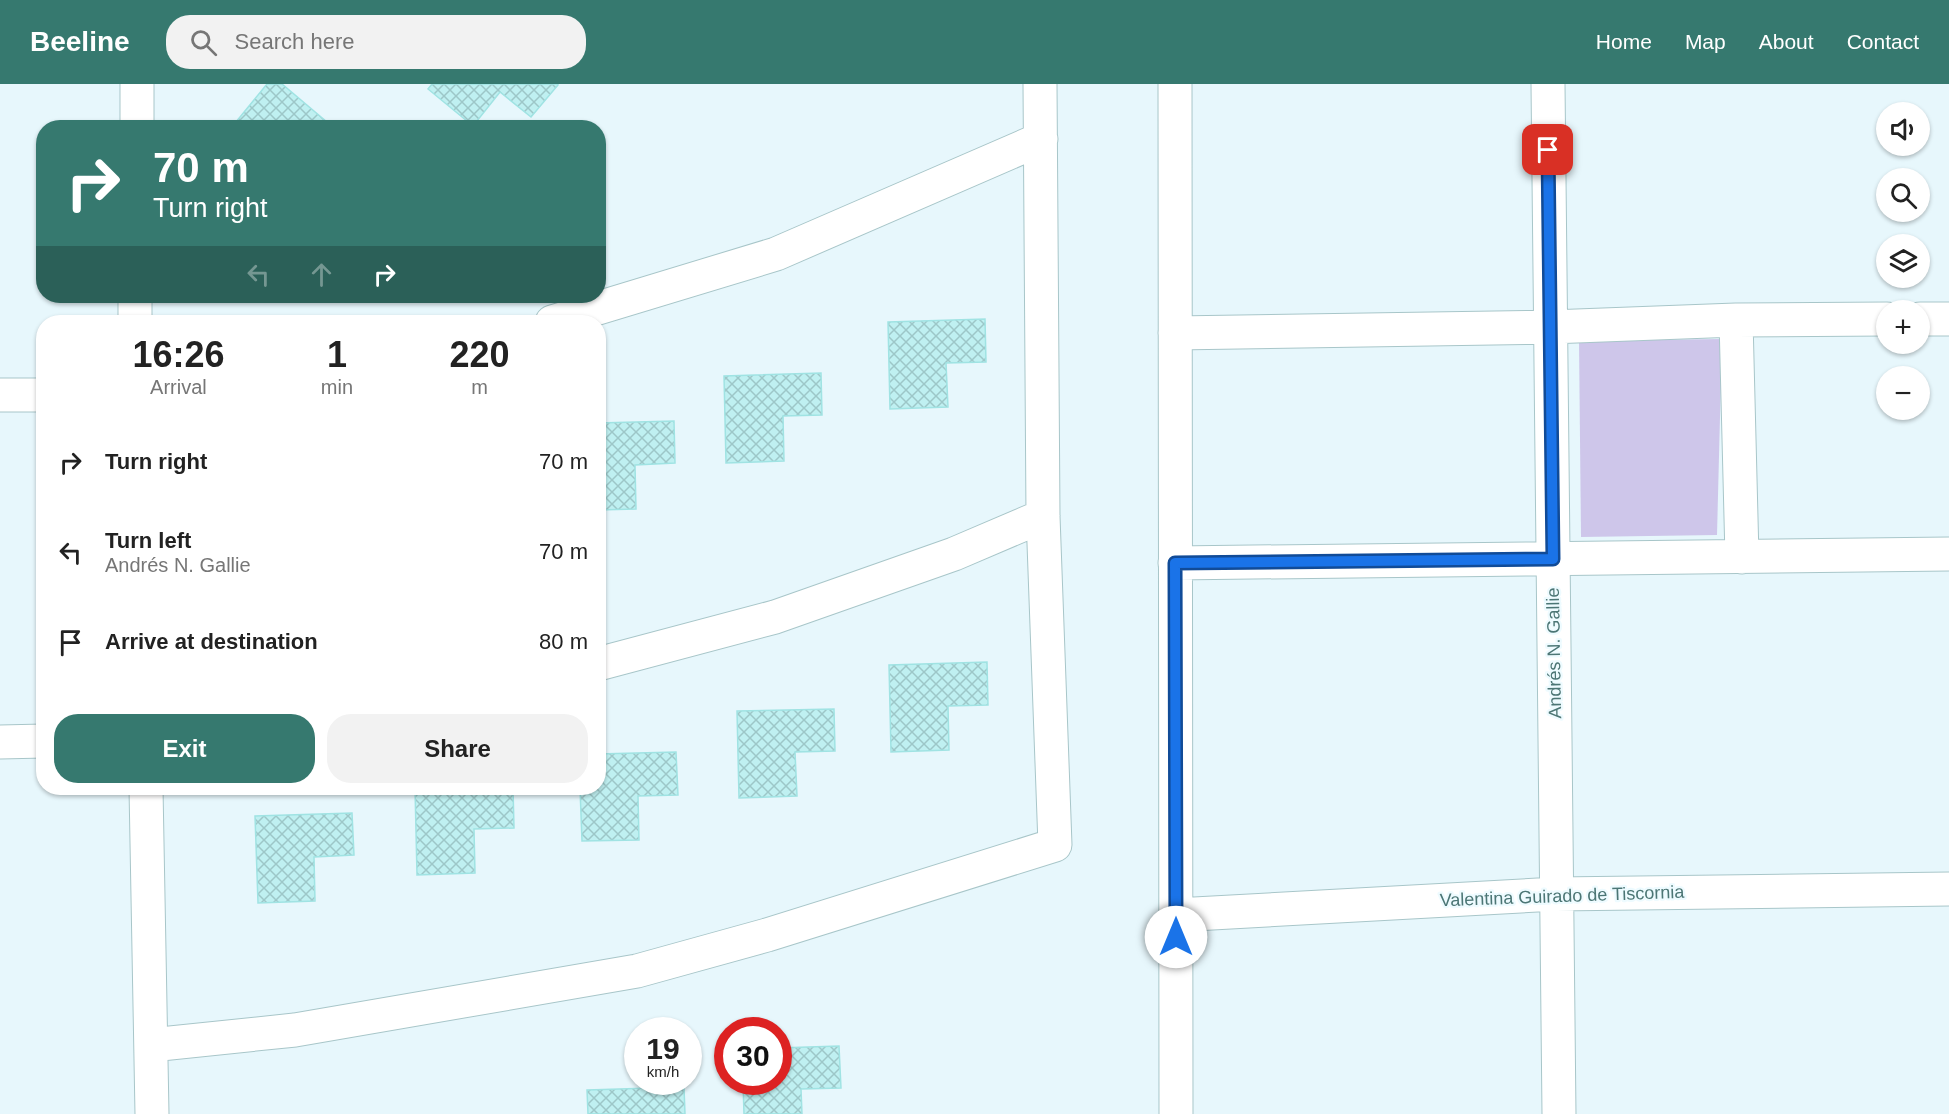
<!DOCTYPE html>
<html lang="en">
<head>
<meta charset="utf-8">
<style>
	body { margin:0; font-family:Helvetica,sans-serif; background:#f2f2f2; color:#222; height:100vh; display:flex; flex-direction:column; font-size:22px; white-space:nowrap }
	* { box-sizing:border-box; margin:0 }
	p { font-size:20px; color:#767676 }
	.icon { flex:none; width:33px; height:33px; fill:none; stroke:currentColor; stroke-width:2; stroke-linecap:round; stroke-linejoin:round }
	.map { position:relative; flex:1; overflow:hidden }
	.side { position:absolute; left:36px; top:231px; width:570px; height:480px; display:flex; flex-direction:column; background:#fff; border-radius:24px; box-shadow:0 2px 4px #0004 }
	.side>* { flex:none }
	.hud { position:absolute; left:36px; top:36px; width:570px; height:183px; border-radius:24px; box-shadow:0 2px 4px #0004; background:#36796f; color:#fff; overflow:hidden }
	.tools { position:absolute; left:1876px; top:18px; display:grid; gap:12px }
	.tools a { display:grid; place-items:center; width:54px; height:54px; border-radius:50%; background:#fff; box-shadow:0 2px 4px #0004; font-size:30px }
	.speed { position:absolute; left:624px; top:933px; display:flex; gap:12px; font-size:30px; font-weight:700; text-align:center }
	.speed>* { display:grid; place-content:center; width:78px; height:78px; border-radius:50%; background:#fff; box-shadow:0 2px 4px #0004; line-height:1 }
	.speed small { font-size:15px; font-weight:400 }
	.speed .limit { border:9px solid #d22; background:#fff; color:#111 }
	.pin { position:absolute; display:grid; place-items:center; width:51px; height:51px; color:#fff; margin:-26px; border-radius:12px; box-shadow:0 3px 9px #0006 }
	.me { position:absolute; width:66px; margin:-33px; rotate:0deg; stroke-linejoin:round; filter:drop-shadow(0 0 4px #0008) }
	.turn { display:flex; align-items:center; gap:21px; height:126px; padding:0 18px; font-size:27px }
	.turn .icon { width:78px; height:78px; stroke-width:2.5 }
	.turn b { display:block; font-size:42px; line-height:51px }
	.lanes { display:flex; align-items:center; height:57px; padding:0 18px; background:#0003; justify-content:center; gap:30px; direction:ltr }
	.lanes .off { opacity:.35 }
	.eta { display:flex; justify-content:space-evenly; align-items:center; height:102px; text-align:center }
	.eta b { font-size:36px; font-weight:700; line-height:42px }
	.button { display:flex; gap:12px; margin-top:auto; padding:12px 18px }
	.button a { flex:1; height:69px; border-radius:24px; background:#36796f; color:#fff; font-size:24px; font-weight:700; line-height:69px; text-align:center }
	.button a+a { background:#f2f2f2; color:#222 }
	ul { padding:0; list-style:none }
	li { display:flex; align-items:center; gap:18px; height:90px; padding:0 18px }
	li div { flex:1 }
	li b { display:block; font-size:22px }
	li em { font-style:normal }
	header { display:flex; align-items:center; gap:36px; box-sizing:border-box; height:84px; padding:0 30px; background:#36796f; color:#fff }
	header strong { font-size:28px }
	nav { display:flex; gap:33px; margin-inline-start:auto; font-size:21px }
	.search { width:420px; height:54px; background:#f2f2f2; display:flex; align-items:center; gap:15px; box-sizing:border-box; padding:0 21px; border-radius:24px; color:#767676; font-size:22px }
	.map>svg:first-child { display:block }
	.green { fill:#cec6ea }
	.building { fill:url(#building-cross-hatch); stroke:#a0e3e3; stroke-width:1.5 }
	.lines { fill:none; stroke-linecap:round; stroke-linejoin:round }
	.street-casing { stroke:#a8c6c9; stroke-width:35 }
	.street { stroke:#fff; stroke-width:33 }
	.route-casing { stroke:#114b97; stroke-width:15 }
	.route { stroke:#1a73e8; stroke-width:10 }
	.labels { text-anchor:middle; stroke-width:4.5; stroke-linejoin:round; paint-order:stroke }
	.street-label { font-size:18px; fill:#4c7675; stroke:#eefbff }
</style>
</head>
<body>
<header>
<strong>Beeline</strong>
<div class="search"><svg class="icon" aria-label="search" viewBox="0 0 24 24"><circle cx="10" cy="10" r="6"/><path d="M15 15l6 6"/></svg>Search here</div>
<nav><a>Home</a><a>Map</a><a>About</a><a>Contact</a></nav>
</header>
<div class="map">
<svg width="1949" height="1030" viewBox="0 0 1949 1030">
	<defs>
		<pattern id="building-cross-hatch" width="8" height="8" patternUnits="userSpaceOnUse" patternTransform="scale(1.5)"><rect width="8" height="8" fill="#bff0f1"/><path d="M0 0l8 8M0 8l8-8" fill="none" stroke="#9dc7c8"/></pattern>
	</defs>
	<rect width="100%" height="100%" fill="#e7f7fc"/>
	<path class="green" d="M 1722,255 L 1717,451 L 1581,453 L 1579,257 Z"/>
	<path class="building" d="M 267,0 L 282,0 L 334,44 L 231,44 Z
		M 432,0 L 558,0 L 558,1 L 531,33 L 500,8 L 473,42 L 428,5 Z
		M 985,235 L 986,278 L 946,279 L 948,323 L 890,325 L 888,238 Z
		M 821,289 L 822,331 L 783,332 L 784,377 L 726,379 L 724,292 Z
		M 674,337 L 675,379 L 635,381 L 636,425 L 598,426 L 598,339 Z
		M 987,578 L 988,621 L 948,622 L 949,666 L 891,668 L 889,581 Z
		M 834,625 L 835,667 L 795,668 L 797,712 L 739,714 L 737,627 Z
		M 676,668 L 678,711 L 638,712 L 639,756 L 582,757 L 580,704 L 598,704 L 598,670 Z
		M 415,704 L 513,704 L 514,744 L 474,745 L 475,789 L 417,791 Z
		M 352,729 L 354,771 L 314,773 L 315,817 L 258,819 L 255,732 Z
		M 839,962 L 841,1004 L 801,1005 L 802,1030 L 744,1030 L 743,998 L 778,998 L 778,964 Z
		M 684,1003 L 685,1030 L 588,1030 L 587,1006 Z"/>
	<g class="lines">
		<defs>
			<path id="street" d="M 1175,0 L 1176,1030
				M 1548,0 L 1559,1030
				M 137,44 L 137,0
				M 1920,235 L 1949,235
				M 1736,236 L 1742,473
				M 135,238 L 135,212
				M 552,238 L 776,170 L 1041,55
				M 1175,249 L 1550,243 L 1736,236 L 1887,235
				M 0,311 L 44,311
				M 1175,479 L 1949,470
				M 598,580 L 775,533 L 954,470 L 1043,432
				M 0,658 L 44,657
				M 146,704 L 152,1030
				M 1176,831 L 1556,810 L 1949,805
				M 151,961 L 295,946 L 637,887 L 767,851 L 1055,761 L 1043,432 L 1040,0"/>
		</defs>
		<use href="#street" class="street-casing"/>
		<use href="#street" class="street"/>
	</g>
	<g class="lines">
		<defs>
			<path id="route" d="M 1176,853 L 1175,479 L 1553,475 L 1548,66"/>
		</defs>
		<use href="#route" class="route-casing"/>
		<use href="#route" class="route"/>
	</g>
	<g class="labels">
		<g class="street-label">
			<text transform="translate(1554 569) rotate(-91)" y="6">Andrés N. Gallie</text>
			<text transform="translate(1562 812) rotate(-2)" y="6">Valentina Guirado de Tiscornia</text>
		</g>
	</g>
</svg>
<div class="tools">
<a><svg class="icon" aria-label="sound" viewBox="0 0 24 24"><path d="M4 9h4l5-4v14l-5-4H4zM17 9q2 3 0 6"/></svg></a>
<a><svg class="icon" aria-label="search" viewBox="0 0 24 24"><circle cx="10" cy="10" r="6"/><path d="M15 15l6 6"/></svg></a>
<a><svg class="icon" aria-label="layers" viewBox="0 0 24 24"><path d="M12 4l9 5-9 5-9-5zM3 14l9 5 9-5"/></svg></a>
<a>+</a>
<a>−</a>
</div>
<div class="speed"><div>19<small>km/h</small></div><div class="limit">30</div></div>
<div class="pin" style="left:1548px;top:66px;background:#d93025"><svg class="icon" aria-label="arrive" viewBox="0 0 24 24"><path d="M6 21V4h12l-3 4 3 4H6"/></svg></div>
<svg class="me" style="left:1176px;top:853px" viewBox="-20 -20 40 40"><circle r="19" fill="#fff"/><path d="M0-13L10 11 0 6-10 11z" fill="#1a73e8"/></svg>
<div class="hud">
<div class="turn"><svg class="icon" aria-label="right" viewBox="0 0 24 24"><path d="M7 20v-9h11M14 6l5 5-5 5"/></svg><div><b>70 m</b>Turn right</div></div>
<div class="lanes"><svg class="icon off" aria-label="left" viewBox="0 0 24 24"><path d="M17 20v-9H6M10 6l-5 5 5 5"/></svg><svg class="icon off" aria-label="ahead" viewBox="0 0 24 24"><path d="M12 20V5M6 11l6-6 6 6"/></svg><svg class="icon" aria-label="right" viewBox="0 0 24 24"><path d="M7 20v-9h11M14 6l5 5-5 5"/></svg></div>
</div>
<section class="side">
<div class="eta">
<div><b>16:26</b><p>Arrival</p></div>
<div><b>1</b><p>min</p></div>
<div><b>220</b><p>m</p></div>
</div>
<ul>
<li><svg class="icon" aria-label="right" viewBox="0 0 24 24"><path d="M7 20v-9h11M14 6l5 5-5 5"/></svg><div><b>Turn right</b></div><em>70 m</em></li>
<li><svg class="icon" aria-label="left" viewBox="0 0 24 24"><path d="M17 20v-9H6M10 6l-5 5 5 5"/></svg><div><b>Turn left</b><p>Andrés N. Gallie</p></div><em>70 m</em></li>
<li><svg class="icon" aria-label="arrive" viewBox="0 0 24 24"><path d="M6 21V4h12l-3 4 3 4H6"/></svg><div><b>Arrive at destination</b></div><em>80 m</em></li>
</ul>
<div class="button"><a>Exit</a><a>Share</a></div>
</section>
</div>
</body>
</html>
